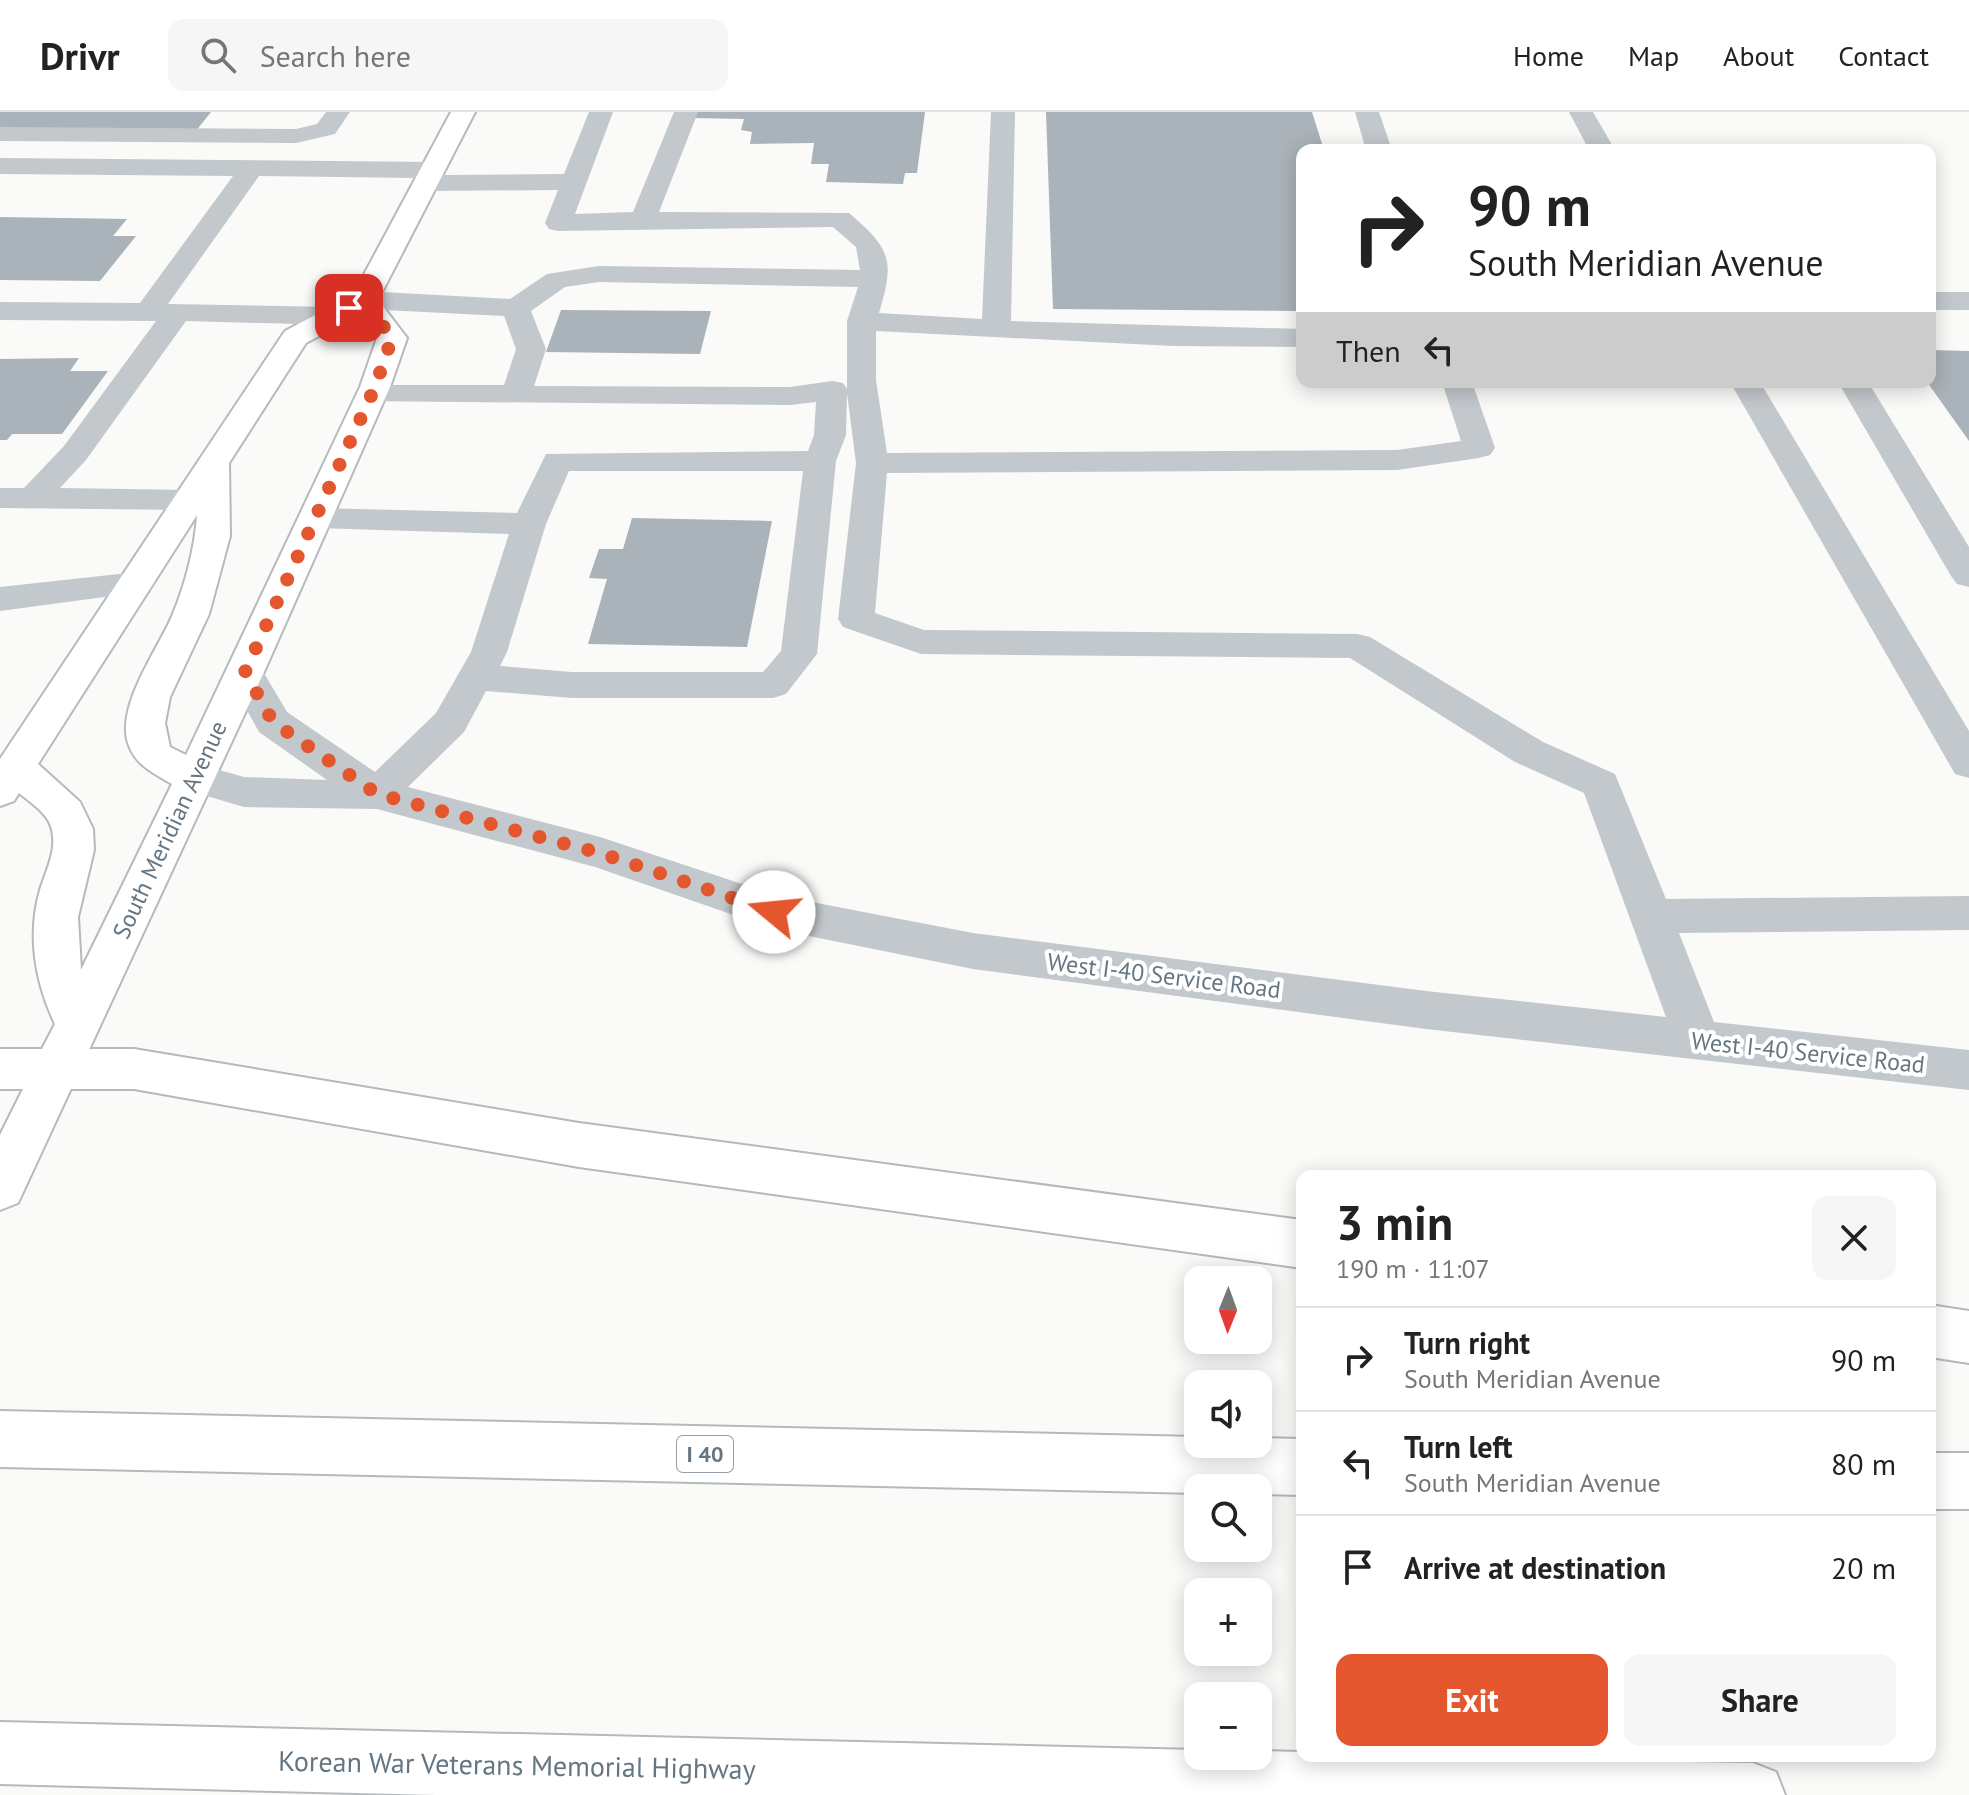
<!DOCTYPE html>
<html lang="en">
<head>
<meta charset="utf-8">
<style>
	body { margin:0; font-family:"PT Sans",sans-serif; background:#f6f6f6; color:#222; height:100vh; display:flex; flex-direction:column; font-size:30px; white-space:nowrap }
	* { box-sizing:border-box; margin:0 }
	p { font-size:26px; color:#767676 }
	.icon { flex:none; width:44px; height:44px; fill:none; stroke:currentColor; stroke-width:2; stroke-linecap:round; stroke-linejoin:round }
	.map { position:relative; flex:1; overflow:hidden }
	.details { position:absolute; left:1296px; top:1058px; width:640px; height:592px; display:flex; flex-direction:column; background:#fff; border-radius:16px; box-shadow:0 4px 20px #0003 }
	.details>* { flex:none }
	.top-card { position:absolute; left:1296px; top:32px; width:640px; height:244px; border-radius:16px; box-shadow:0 4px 20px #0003; background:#fff; color:#222; overflow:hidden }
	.needle { width:52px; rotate:181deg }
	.fabs { position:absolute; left:1184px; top:1154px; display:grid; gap:16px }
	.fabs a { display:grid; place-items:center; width:88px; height:88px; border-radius:16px; background:#fff; box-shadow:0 4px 20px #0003; font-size:40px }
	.pin { position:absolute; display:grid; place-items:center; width:68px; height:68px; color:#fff; margin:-34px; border-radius:16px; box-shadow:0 4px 12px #0006 }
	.me { position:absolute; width:88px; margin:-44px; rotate:287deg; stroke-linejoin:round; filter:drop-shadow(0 0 6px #0008) }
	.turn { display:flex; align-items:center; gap:28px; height:168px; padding:0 40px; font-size:36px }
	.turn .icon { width:104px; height:104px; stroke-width:2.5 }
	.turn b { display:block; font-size:56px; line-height:68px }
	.then { display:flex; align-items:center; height:76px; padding:0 40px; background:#0003; gap:16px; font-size:30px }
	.round { display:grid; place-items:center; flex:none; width:84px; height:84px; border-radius:16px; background:#f6f6f6 }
	.headline { display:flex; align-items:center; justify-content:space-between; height:136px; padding:0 40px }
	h1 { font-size:48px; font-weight:600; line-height:60px }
	.cta { display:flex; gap:16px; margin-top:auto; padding:16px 40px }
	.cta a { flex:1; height:92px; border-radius:16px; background:#e4572e; color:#fff; font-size:32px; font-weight:600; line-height:92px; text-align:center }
	.cta a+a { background:#f6f6f6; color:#222 }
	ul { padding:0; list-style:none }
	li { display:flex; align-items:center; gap:24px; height:104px; padding:0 40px; border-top:2px solid #e0e0e0 }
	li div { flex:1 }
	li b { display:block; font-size:30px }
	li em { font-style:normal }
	header { display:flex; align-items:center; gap:48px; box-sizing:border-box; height:112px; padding:0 40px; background:#fff; border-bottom:2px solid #e0e0e0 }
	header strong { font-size:38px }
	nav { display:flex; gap:44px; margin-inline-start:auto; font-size:28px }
	.search { width:560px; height:72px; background:#f6f6f6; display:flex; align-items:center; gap:20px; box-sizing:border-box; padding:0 28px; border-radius:16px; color:#767676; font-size:30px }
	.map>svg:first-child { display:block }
	.building { fill:#aab3b9 }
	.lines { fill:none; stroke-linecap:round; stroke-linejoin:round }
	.major-casing { stroke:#b5babe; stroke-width:4 }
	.highway-casing { stroke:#b4b9bd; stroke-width:4 }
	.minor { fill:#c3c8cc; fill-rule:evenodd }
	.major { fill:#fff; fill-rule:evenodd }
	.highway { fill:#fff; fill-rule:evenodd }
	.route { stroke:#e4572e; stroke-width:14; stroke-dasharray:0 25.2 }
	.labels { text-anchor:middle; stroke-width:8; stroke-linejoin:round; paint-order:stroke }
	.shield { fill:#fff; stroke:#939fa8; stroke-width:2 }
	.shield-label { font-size:22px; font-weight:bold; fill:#657683 }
	.street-label { font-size:24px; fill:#657683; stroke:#fff }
	.near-street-label { font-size:28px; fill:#657683; stroke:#fff }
</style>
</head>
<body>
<header>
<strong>Drivr</strong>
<div class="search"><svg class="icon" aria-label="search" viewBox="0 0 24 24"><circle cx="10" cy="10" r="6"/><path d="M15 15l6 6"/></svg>Search here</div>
<nav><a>Home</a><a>Map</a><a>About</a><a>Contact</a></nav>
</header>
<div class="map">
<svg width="1969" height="1683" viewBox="0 0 1969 1683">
	<rect width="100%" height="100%" fill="#fafaf8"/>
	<path class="building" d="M 0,0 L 211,0 L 196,19 L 0,17 Z
		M 695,0 L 925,0 L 917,61 L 905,61 L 903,72 L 826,70 L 829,52 L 811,52 L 814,31 L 750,32 L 752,20 L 741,18 L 744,7 L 693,6 Z
		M 1046,0 L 1312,0 L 1324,38 L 1302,38 L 1302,199 L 1053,197 Z
		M 0,105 L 127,107 L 113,124 L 136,124 L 100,169 L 0,168 Z
		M 561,198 L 711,199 L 700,242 L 546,240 Z
		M 1930,238 L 1969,239 L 1969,329 L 1927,270 L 1930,270 Z
		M 79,246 L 70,259 L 108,259 L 62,322 L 12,322 L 7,328 L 0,328 L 0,247 Z
		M 632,406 L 772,409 L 747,535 L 588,532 L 607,467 L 589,466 L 599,437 L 623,437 Z"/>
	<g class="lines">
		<defs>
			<path id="major" d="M 451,0 L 475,0 L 378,188 L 407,226 L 390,275 L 264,560 L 18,1091 L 0,1098 L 0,1023 L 23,977 L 0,977 L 0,937 L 42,937 L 55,912 C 35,870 27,823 40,778 C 46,758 57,739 52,718 C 49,702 31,691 19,681 L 14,689 L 0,694 L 0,647 L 285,219 L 353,183 ZM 360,202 L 377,226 L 360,275 L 186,643 L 170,635 L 165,611 L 170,585 L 209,502 L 230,424 L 229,351 L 306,231 ZM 197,403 C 195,435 185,474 172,504 C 158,537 116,594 128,631 C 135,653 153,661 172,672 L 81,858 L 78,805 L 94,738 L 93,717 L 80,690 L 38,652 Z"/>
			<path id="highway" d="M 58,937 L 134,937 L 579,1011 L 1302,1108 L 1302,1156 L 579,1055 L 134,977 L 58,977 L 41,971 L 35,957 L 41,943 Z
				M 1930,1193 L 1969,1199 L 1969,1251 L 1930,1245 Z
				M 0,1299 L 1198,1325 L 1198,1332 L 1258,1332 L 1258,1326 L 1302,1327 L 1302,1383 L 1258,1382 L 1258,1376 L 1198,1376 L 1198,1381 L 0,1355 Z
				M 1930,1341 L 1969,1341 L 1969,1397 L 1930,1397 Z
				M 0,1610 L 1198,1638 L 1198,1644 L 1258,1644 L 1258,1639 L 1302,1640 L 1302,1644 L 1753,1651 L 1776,1660 L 1785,1683 L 436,1683 L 0,1672 Z"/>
		</defs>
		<use href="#major" class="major-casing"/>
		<use href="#highway" class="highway-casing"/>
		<path class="minor" d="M 326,0 L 350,0 L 335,22 L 296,31 L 0,29 L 0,15 L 296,17 L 317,12 Z
			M 589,0 L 613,0 L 575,102 L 633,100 L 674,0 L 698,0 L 659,100 L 849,101 C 891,137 895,148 879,201 L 982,207 L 991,0 L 1015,0 L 1011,209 L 1302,217 L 1302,235 L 1173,234 L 876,219 L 876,268 L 887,341 L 1397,338 L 1461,329 L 1442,270 L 1472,270 L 1495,336 L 1490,343 L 1479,346 L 1397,358 L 887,361 L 875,501 L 924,518 L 1357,522 L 1370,525 L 1543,630 L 1615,662 L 1666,787 L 1969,784 L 1969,818 L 1679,821 L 1714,910 L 1969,938 L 1969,978 L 1426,917 L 973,857 L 774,817 L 595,755 L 377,697 L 244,695 L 180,676 L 174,666 L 180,656 L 194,651 L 244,665 L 327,668 L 259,620 L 226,560 L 232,551 L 245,547 L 258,551 L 287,600 L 375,660 L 436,601 L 471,540 L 509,422 L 316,416 L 304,413 L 299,406 L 304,399 L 316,396 L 517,401 L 546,342 L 808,339 L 814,323 L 816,290 L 790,293 L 361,289 L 357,282 L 361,275 L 372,273 L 504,273 L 516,237 L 504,204 L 364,197 L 354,194 L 350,188 L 354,182 L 364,179 L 510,187 L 547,162 L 599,154 L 860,158 L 856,135 L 833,115 L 558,119 L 549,117 L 545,111 L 558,78 L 426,79 L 413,71 L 417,66 L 259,64 L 168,192 L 333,195 L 343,198 L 347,204 L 343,210 L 333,213 L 186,209 L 86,348 L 60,376 L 192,378 L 204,381 L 209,388 L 204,395 L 192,398 L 0,396 L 0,376 L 24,376 L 64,334 L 156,209 L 0,208 L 0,190 L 140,191 L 233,64 L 0,62 L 0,46 L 433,50 L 442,53 L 446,58 L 442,63 L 564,62 ZM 599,170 L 858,175 L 847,209 L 847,277 L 843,271 L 832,269 L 790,275 L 534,274 L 546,237 L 531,199 L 565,175 ZM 847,281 L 856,351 L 838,507 L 843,515 L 921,542 L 1350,546 L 1515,650 L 1584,681 L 1666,905 L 1426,879 L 973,821 L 775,783 L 600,725 L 408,675 L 464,620 L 486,579 L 572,586 L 773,586 L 786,582 L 817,542 L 836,349 L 846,323 ZM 569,359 L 803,359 L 781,539 L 763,560 L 572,560 L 500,554 L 507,540 L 546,412 Z
			M 1355,0 L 1379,0 L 1392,38 L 1366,38 Z
			M 1569,0 L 1593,0 L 1615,38 L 1589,38 Z
			M 1930,180 L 1969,180 L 1969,198 L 1930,198 Z
			M 1730,270 L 1760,270 L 1969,619 L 1969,666 L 1955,662 Z
			M 1838,270 L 1868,270 L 1969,435 L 1969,475 L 1957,472 L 1951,464 Z
			M 137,460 L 149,463 L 155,471 L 149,479 L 0,499 L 0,475 Z"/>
		<use href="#major" class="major"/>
		<use href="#highway" class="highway"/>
	</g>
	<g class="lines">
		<path class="route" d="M 349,196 L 364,188 L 392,226 L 375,275 L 245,560 L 273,610 L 377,682 L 600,741 L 774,800"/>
	</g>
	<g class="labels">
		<rect class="shield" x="677" y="1324" width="56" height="36" rx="6"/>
		<g class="shield-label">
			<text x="705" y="1350">I 40</text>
		</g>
		<g class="street-label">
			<text transform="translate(170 718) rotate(-65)" y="8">South Meridian Avenue</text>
			<text transform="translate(1164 864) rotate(7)" y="8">West I-40 Service Road</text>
			<text transform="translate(1808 941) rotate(6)" y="8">West I-40 Service Road</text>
		</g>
		<g class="near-street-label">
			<text transform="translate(517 1653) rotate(1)" y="10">Korean War Veterans Memorial Highway</text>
		</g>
	</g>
</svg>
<div class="fabs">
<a><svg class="needle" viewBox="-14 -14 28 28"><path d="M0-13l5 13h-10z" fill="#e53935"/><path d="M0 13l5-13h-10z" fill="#767676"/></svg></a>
<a><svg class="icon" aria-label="sound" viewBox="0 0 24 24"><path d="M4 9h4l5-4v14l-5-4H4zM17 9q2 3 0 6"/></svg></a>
<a><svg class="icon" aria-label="search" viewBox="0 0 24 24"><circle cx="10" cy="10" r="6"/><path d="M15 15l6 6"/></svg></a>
<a>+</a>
<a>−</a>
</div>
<div class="pin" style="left:349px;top:196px;background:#d93025"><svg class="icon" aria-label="arrive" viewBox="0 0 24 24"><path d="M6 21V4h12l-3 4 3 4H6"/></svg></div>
<svg class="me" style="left:774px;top:800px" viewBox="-20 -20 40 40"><circle r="19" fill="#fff"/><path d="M0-13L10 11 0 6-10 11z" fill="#e4572e"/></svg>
<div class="top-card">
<div class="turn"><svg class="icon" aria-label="right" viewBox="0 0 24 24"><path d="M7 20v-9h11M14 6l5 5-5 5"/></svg><div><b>90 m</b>South Meridian Avenue</div></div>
<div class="then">Then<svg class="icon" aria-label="left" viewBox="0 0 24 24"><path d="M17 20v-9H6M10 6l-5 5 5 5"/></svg></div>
</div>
<section class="details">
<div class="headline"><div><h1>3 min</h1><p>190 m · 11:07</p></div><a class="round"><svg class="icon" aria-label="close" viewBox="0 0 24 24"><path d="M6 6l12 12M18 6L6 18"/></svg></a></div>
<ul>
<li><svg class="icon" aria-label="right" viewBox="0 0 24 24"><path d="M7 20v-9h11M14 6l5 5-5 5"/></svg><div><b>Turn right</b><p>South Meridian Avenue</p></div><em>90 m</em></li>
<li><svg class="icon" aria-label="left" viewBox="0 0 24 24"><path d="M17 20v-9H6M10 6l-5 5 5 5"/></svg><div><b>Turn left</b><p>South Meridian Avenue</p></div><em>80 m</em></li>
<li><svg class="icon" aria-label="arrive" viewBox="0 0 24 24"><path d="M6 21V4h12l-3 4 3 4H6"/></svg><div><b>Arrive at destination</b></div><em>20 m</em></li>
</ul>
<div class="cta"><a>Exit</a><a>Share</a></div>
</section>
</div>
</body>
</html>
